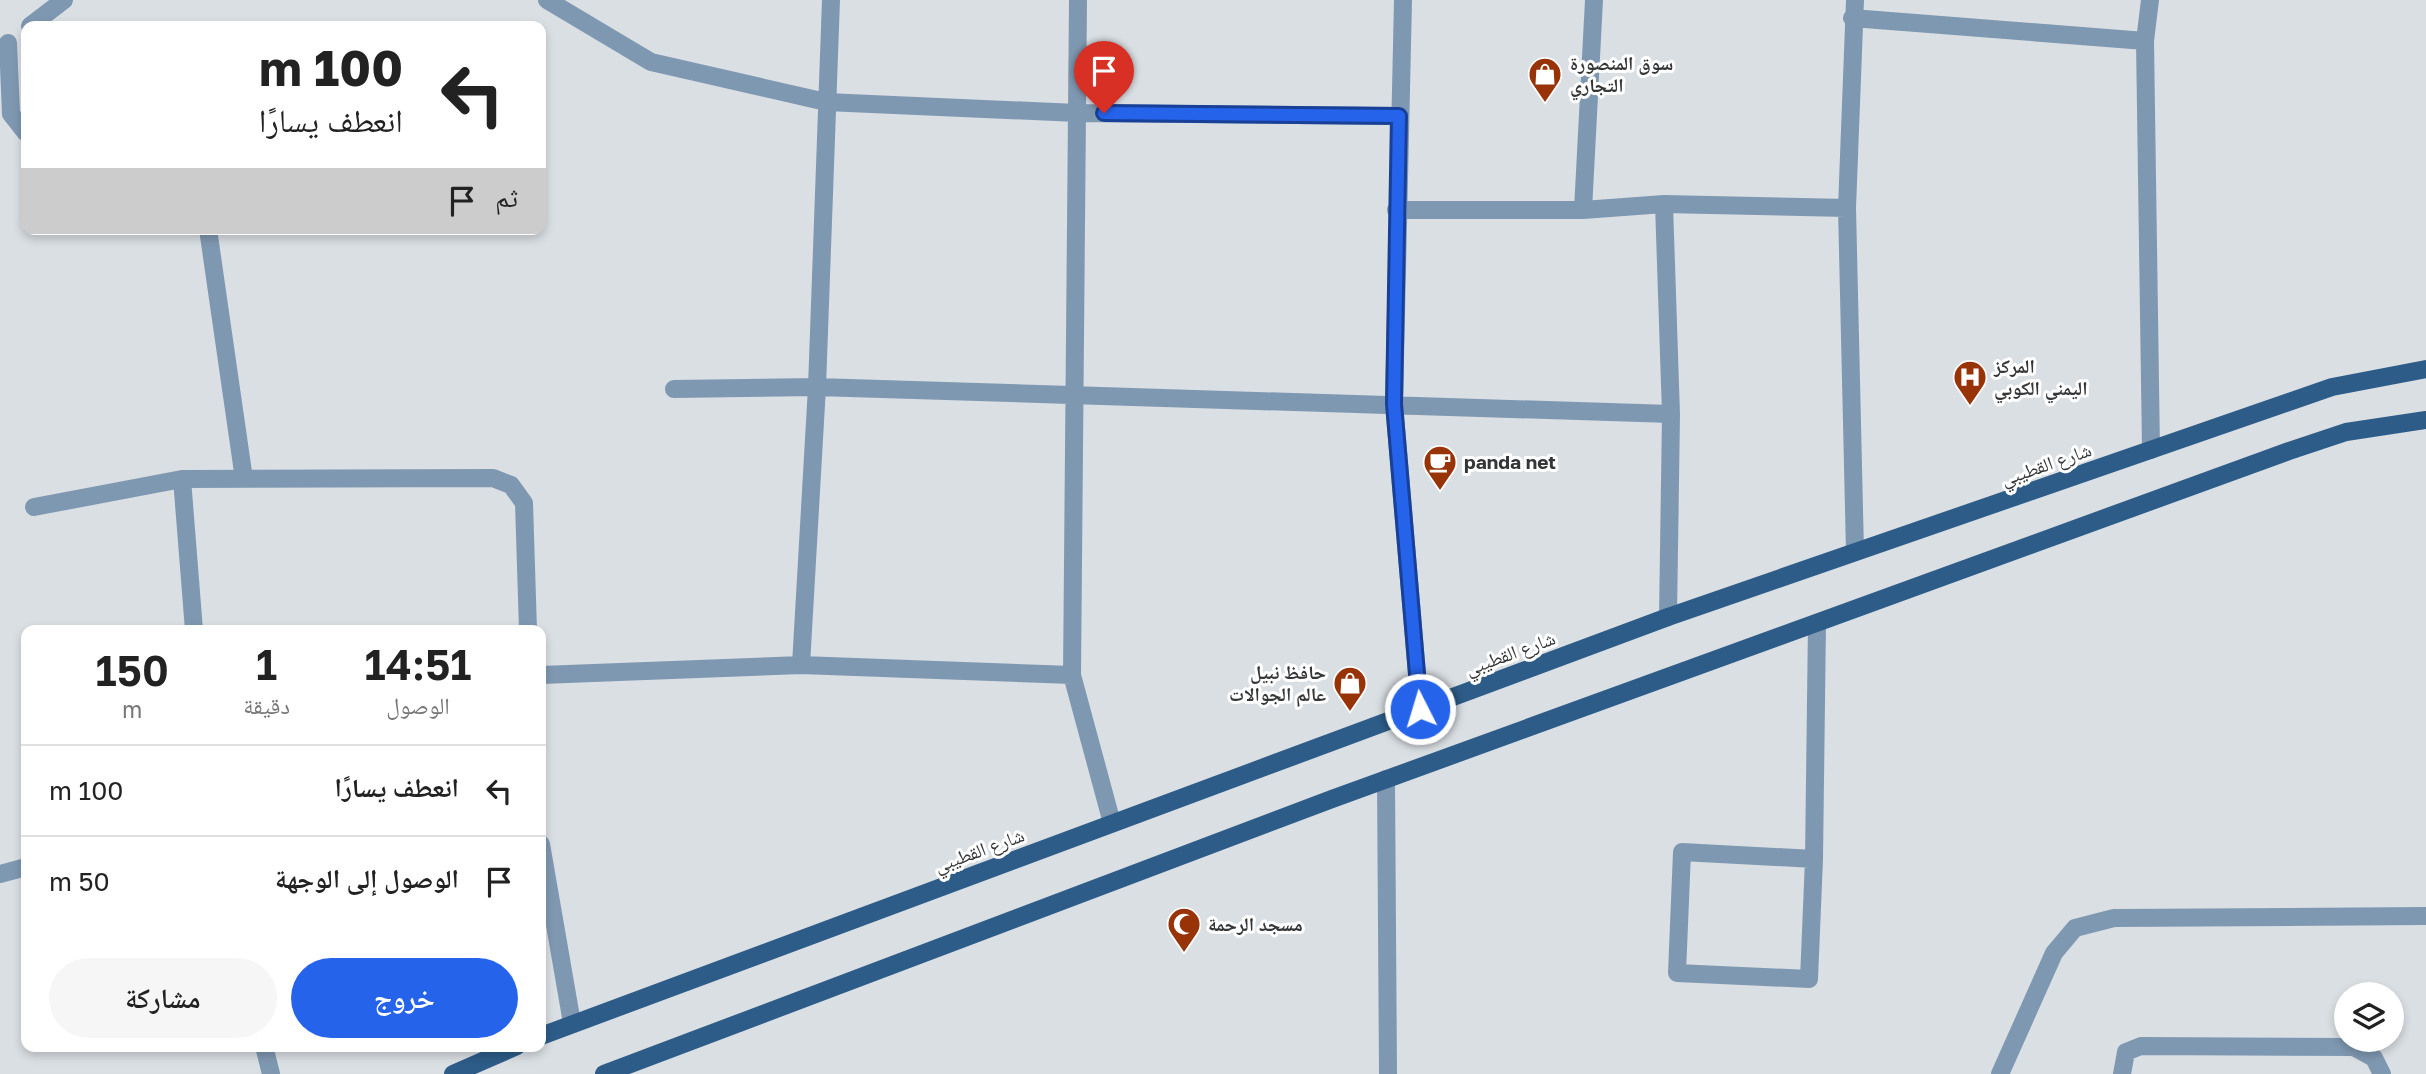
<!DOCTYPE html>
<html lang="ar">
<head>
<meta charset="utf-8">
<style>
	body { margin:0; font-family:"Golos Text","Noto Naskh Arabic",sans-serif; background:#f6f6f6; color:#222; direction:rtl; height:100vh; display:flex; flex-direction:column; font-size:26px; white-space:nowrap }
	* { box-sizing:border-box; margin:0 }
	p { font-size:23px; color:#767676 }
	.icon { flex:none; width:38px; height:38px; fill:none; stroke:currentColor; stroke-width:2; stroke-linecap:round; stroke-linejoin:round }
	.map { position:relative; flex:1; overflow:hidden; direction:ltr }
	.drawer { position:absolute; left:21px; top:625px; width:525px; height:427px; display:flex; flex-direction:column; background:#fff; border-radius:14px; box-shadow:0 4px 10px #0003; direction:rtl }
	.drawer>* { flex:none }
	.guide { position:absolute; left:21px; top:21px; width:525px; height:214px; border-radius:14px; box-shadow:0 4px 10px #0003; direction:rtl; background:#fff; color:#222; overflow:hidden }
	.buttons { position:absolute; left:2334px; top:982px; display:grid; gap:14px }
	.buttons a { display:grid; place-items:center; width:70px; height:70px; border-radius:50%; background:#fff; box-shadow:0 4px 10px #0003; font-size:35px }
	.pin { position:absolute; display:grid; place-items:center; width:60px; height:60px; color:#fff; margin:-72px -30px; border-radius:50% 50% 50% 0; rotate:-45deg; box-shadow:0 0 7px #0007 }
	.pin .icon { rotate:45deg }
	.me { position:absolute; width:77px; margin:-38px; rotate:355deg; stroke-linejoin:round; filter:drop-shadow(0 0 5px #0008) }
	.turn { display:flex; align-items:center; gap:24px; height:147px; padding:0 28px; font-size:32px }
	.turn .icon { width:91px; height:91px; stroke-width:2.5 }
	.turn b { display:block; font-size:49px; line-height:60px }
	.then { display:flex; align-items:center; height:66px; padding:0 28px; background:#0003; gap:14px; font-size:26px }
	.eta { display:flex; justify-content:space-evenly; align-items:center; height:119px; text-align:center }
	.eta b { font-size:42px; font-weight:600; line-height:49px }
	.primary-button { display:flex; gap:14px; margin-top:auto; padding:14px 28px }
	.primary-button a { flex:1; height:80px; border-radius:42px; background:#2563eb; color:#fff; font-size:28px; font-weight:600; line-height:80px; text-align:center }
	.primary-button a+a { background:#f6f6f6; color:#222 }
	ul { padding:0; list-style:none }
	li { display:flex; align-items:center; gap:21px; height:91px; padding:0 28px; border-top:2px solid #e0e0e0 }
	li div { flex:1 }
	li b { display:block; font-size:26px }
	li em { font-style:normal }
	.map>svg:first-child { display:block }
	.lines { fill:none; stroke-linecap:round; stroke-linejoin:round }
	.street { stroke:#7f98b1; stroke-width:18 }
	.primary { stroke:#2d5c88; stroke-width:18 }
	.route-casing { stroke:#184099; stroke-width:18 }
	.route { stroke:#2563eb; stroke-width:12 }
	.labels { text-anchor:middle; stroke-width:6; stroke-linejoin:round; paint-order:stroke }
	.poi-label { font-size:19px; font-weight:bold; fill:#343638; stroke:#fff; text-anchor:start }
	.street-label { font-size:19px; fill:#343638; stroke:#fff }
</style>
</head>
<body>
<div class="map">
<svg width="2426" height="1074" viewBox="0 0 2426 1074">
	<rect width="100%" height="100%" fill="#dadfe4"/>
	<g class="lines">
		<path class="street" d="M 547,0 L 651,62 L 826,102 L 1077,113 L 1399,116
			M 1078,0 L 1072,675 L 1112,823
			M 1403,0 L 1394,404 L 1420,709
			M 1855,0 L 1847,208 L 1855,552
			M 2150,0 L 2145,41 L 2151,450
			M 1852,18 L 2145,41
			M 30,26 L 64,0
			M 8,43 L 11,114 L 26,133
			M 1664,204 L 1671,414 L 1668,617
			M 1396,210 L 1583,210 L 1664,204 L 1847,208
			M 1583,210 L 1594,0
			M 208,229 L 244,479
			M 674,389 L 817,387 L 1671,414
			M 182,479 L 194,630
			M 34,507 L 182,479 L 493,478 L 511,485 L 524,503 L 528,630
			M 801,665 L 817,387 L 831,0
			M 541,675 L 801,665 L 1072,675
			M 1386,779 L 1388,1074
			M 541,844 L 572,1023
			M 1814,859 L 1682,852 L 1677,973 L 1809,979 L 1814,859 L 1817,623
			M 0,874 L 26,867
			M 264,1046 L 271,1074
			M 2000,1074 L 2054,953 L 2075,928 L 2114,918 L 2426,916
			M 2122,1074 L 2126,1052 L 2141,1046 L 2354,1047 L 2374,1058 L 2382,1074"/>
		<path class="primary" d="M 541,1036 L 1668,617 L 2332,387 L 2426,369
			M 453,1074 L 517,1046
			M 604,1074 L 1332,799 L 2289,451 L 2346,432 L 2426,420"/>
	</g>
	<g class="lines">
		<defs>
			<path id="route" d="M 1104,113 L 1399,116 L 1394,404 L 1420,709"/>
		</defs>
		<use href="#route" class="route-casing"/>
		<use href="#route" class="route"/>
	</g>
	<defs>
		<symbol id="shop-pin" viewBox="-11 -11 22 30"><path d="M0 17L-7.5 6A9.5 9.5 0 1 1 7.5 6Z" fill="#983308" stroke="#fff"/><path d="M-5-2.5h2.3a2.7 3.5 0 0 1 5.4 0H5L5.5 6h-11ZM-1.5-2.5h3a1.5 2.3 0 0 0-3 0Z" fill="#fff"/></symbol>
		<symbol id="hospital-pin" viewBox="-11 -11 22 30"><path d="M0 17L-7.5 6A9.5 9.5 0 1 1 7.5 6Z" fill="#983308" stroke="#fff"/><path d="M-5-5h3v3.5h4V-5h3V5h-3V1.5h-4V5h-3Z" fill="#fff"/></symbol>
		<symbol id="cafe-pin" viewBox="-11 -11 22 30"><path d="M0 17L-7.5 6A9.5 9.5 0 1 1 7.5 6Z" fill="#983308" stroke="#fff"/><path d="M-5.5-4.5H6V0H3Q3 3.5 0 3.5H-2.5Q-5.5 3.5-5.5 0ZM3-3.2v2h1.7v-2ZM-6 4.5H4V6H-6Z" fill="#fff"/></symbol>
		<symbol id="mosque-pin" viewBox="-11 -11 22 30"><path d="M0 17L-7.5 6A9.5 9.5 0 1 1 7.5 6Z" fill="#983308" stroke="#fff"/><path d="M3.5-4.9A6 6 0 1 0 3.5 4.9A5 5 0 1 1 3.5-4.9Z" fill="#fff"/></symbol>
	</defs>
	<g fill-rule="evenodd">
		<use href="#shop-pin" x="1526" y="55" width="38" height="52"/>
		<use href="#hospital-pin" x="1951" y="358" width="38" height="52"/>
		<use href="#cafe-pin" x="1421" y="443" width="38" height="52"/>
		<use href="#shop-pin" x="1331" y="664" width="38" height="52"/>
		<use href="#mosque-pin" x="1165" y="905" width="38" height="52"/>
	</g>
	<g class="labels">
		<g class="poi-label">
			<text x="1570" y="70">سوق المنصورة<tspan x="1570" dy="22">التجاري</tspan></text>
			<text x="1994" y="373">المركز<tspan x="1994" dy="22">اليمني الكوبي</tspan></text>
			<text x="1464" y="469">panda net</text>
			<text x="1326" y="679" text-anchor="end">حافظ نبيل<tspan x="1326" dy="22">عالم الجوالات</tspan></text>
			<text x="1208" y="931">مسجد الرحمة</text>
		</g>
		<g class="street-label">
			<text transform="translate(2046 464) rotate(-19)" y="7">شارع القطيبي</text>
			<text transform="translate(1510 653) rotate(-20)" y="7">شارع القطيبي</text>
			<text transform="translate(979 850) rotate(-20)" y="7">شارع القطيبي</text>
		</g>
	</g>
</svg>
<div class="buttons">
<a><svg class="icon" aria-label="layers" viewBox="0 0 24 24"><path d="M12 4l9 5-9 5-9-5zM3 14l9 5 9-5"/></svg></a>
</div>
<div class="pin" style="left:1104px;top:113px;background:#d93025"><svg class="icon" aria-label="arrive" viewBox="0 0 24 24"><path d="M6 21V4h12l-3 4 3 4H6"/></svg></div>
<svg class="me" style="left:1420px;top:709px" viewBox="-20 -20 40 40"><circle r="17" fill="#2563eb" stroke="#fff" stroke-width="3"/><path d="M0-11L8 9 0 5-8 9z" fill="#fff"/></svg>
<div class="guide">
<div class="turn"><svg class="icon" aria-label="left" viewBox="0 0 24 24"><path d="M17 20v-9H6M10 6l-5 5 5 5"/></svg><div><b>100 m</b>انعطف يسارًا</div></div>
<div class="then">ثم<svg class="icon" aria-label="arrive" viewBox="0 0 24 24"><path d="M6 21V4h12l-3 4 3 4H6"/></svg></div>
</div>
<section class="drawer">
<div class="eta">
<div><b>14:51</b><p>الوصول</p></div>
<div><b>1</b><p>دقيقة</p></div>
<div><b>150</b><p>m</p></div>
</div>
<ul>
<li><svg class="icon" aria-label="left" viewBox="0 0 24 24"><path d="M17 20v-9H6M10 6l-5 5 5 5"/></svg><div><b>انعطف يسارًا</b></div><em>100 m</em></li>
<li><svg class="icon" aria-label="arrive" viewBox="0 0 24 24"><path d="M6 21V4h12l-3 4 3 4H6"/></svg><div><b>الوصول إلى الوجهة</b></div><em>50 m</em></li>
</ul>
<div class="primary-button"><a>خروج</a><a>مشاركة</a></div>
</section>
</div>
</body>
</html>
